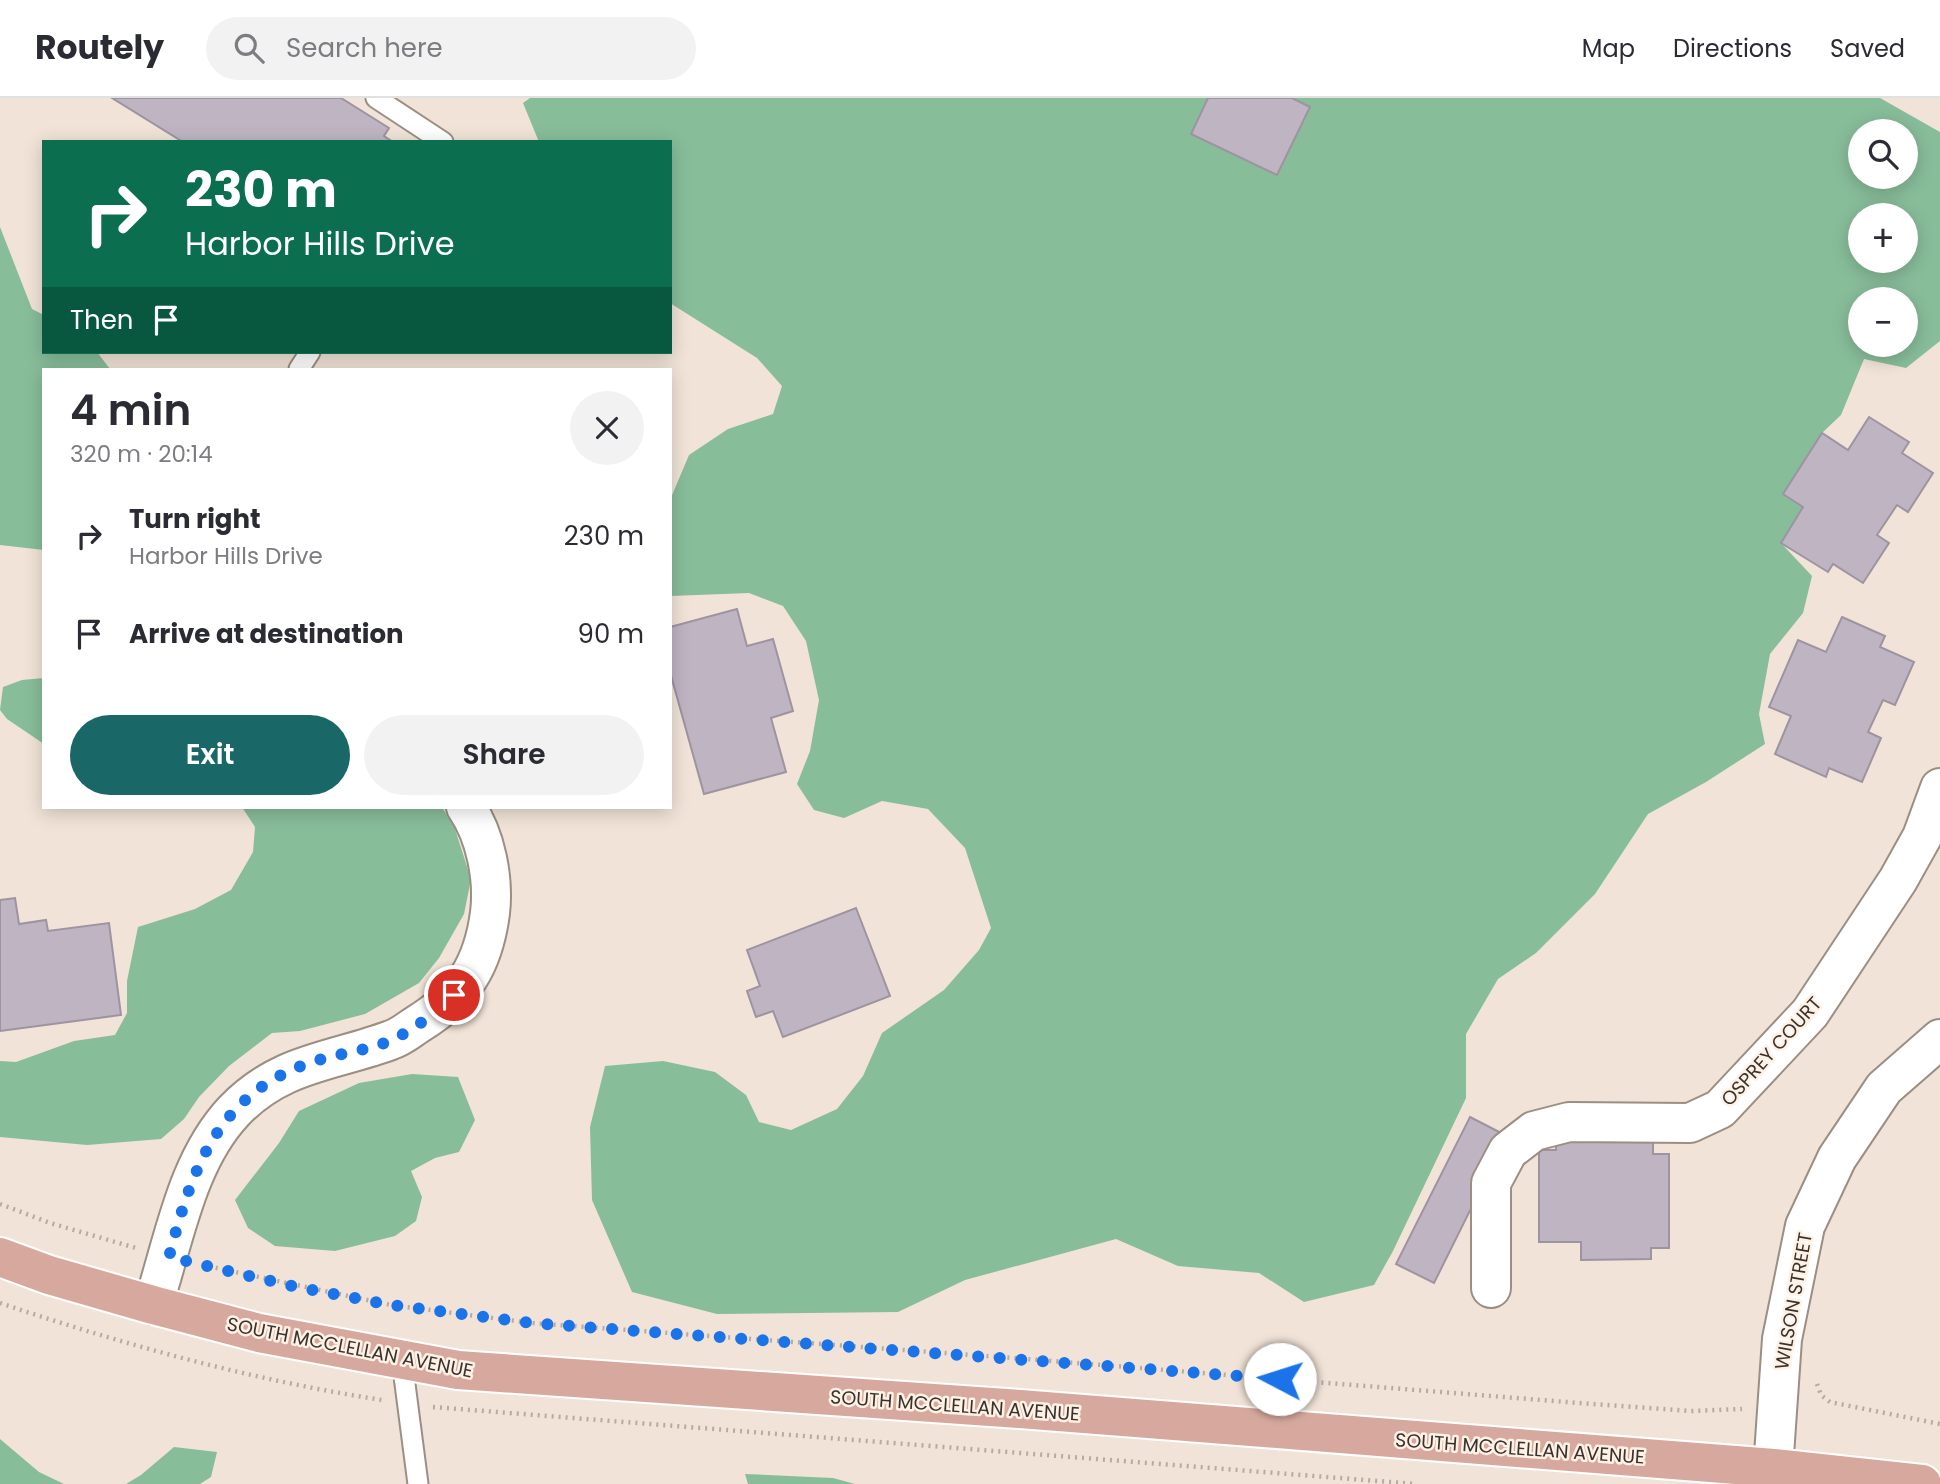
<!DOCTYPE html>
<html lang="en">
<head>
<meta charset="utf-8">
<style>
	body { margin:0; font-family:Poppins,sans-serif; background:#f2f2f3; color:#2b2b33; height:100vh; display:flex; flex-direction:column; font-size:26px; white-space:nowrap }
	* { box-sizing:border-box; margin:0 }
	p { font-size:23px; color:#7c7c81 }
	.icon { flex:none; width:38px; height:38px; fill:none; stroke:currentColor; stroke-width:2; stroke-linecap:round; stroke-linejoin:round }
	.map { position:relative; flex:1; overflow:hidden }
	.drawer { position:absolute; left:42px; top:270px; width:630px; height:441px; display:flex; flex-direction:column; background:#fff; border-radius:0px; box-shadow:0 4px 18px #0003 }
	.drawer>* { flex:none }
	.banner { position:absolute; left:42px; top:42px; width:630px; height:214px; border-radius:0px; box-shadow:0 4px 18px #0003; background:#0b6e4f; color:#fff; overflow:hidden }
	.tools { position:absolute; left:1848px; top:21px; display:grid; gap:14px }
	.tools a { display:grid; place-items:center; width:70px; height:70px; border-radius:50%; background:#fff; box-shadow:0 4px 18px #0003; font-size:35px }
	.pin { position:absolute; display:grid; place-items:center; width:60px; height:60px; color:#fff; margin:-30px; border:4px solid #fff; border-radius:50%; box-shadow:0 2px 7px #0007 }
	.me { position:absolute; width:77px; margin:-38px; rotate:275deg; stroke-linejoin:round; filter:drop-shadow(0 0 5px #0008) }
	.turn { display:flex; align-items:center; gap:24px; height:147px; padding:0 28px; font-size:32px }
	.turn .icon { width:91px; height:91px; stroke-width:2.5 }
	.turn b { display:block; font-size:49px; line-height:60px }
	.then { display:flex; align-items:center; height:66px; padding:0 28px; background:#0003; gap:14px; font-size:26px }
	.round { display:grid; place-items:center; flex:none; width:74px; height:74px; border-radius:37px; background:#f2f2f3 }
	.summary { display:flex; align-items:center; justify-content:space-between; height:119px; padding:0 28px }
	h1 { font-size:42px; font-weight:600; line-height:52px }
	.primary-button { display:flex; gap:14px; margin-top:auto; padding:14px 28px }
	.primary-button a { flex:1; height:80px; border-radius:42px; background:#196767; color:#fff; font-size:28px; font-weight:600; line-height:80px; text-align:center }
	.primary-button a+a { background:#f2f2f3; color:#2b2b33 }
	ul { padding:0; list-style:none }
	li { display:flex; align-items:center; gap:21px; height:98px; padding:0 28px }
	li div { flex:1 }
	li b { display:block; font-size:26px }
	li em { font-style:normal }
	header { display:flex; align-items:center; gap:42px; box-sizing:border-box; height:98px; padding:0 35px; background:#fff; border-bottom:2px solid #e1e1e2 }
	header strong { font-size:33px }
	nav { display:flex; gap:38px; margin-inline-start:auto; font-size:24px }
	.search { width:490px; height:63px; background:#f2f2f3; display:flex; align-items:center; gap:18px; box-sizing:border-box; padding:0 24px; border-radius:38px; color:#7c7c81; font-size:26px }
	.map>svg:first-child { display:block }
	.forest { fill:#88bd9a; fill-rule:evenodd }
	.building { fill:#bfb4c2; stroke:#9e93a1; stroke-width:2 }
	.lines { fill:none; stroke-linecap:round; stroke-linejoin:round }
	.lane-casing { stroke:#9b8e82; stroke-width:23 }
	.street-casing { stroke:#9b8e82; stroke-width:42 }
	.primary-casing { stroke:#fff; stroke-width:42 }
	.path { stroke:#b6aba1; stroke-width:4.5; stroke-dasharray:2 5; stroke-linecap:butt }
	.lane { stroke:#fff; stroke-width:19 }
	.street { stroke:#fff; stroke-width:38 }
	.primary { stroke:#d7a99e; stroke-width:38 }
	.route { stroke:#1a73e8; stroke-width:12; stroke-dasharray:0 21.6 }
	.labels { text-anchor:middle; stroke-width:5; stroke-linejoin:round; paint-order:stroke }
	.street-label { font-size:19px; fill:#39332f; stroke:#fff1e4 }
</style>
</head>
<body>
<header>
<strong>Routely</strong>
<div class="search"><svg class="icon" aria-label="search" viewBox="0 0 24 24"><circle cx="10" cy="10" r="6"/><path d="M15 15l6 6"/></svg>Search here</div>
<nav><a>Map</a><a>Directions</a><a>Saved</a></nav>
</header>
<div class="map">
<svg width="1940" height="1386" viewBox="0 0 1940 1386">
	<rect width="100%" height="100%" fill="#f1e3d7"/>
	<path class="forest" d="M 530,0 L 1880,0 L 1940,34 L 1940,243 L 1906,270 L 1864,261 L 1841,317 L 1822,335 L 1783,396 L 1803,409 L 1781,445 L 1812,478 L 1803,515 L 1770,556 L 1759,616 L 1765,646 L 1706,684 L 1648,716 L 1595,796 L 1536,855 L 1498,881 L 1466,936 L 1466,1000 L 1393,1153 L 1374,1187 L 1304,1204 L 1259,1175 L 1178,1168 L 1116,1141 L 965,1182 L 898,1214 L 717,1216 L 632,1194 L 592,1102 L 590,1029 L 605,968 L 663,963 L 715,974 L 746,997 L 759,1024 L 791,1032 L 837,1011 L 863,978 L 882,935 L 944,892 L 979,852 L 991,830 L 965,750 L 928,711 L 882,703 L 844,720 L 814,712 L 797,686 L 810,653 L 819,602 L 806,543 L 783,508 L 749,495 L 670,498 L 670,402 L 689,357 L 728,331 L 773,316 L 782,288 L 757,260 L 670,205 L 670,44 L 539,44 L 523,5 ZM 1860,33 L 1906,33 L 1906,79 L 1860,79 ZM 1860,117 L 1906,117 L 1906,163 L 1860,163 ZM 1860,201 L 1906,201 L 1906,247 L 1860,247 Z
		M 0,129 L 32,211 L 44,217 L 44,254 L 97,254 L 110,271 L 44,271 L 44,452 L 0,447 Z
		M 44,580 L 44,646 L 7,621 L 0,612 L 3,589 L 22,582 Z
		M 242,709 L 442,709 L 455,731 L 471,781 L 464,816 L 439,860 L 419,885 L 365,916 L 300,933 L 272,935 L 229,968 L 199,999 L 184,1021 L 161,1041 L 87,1047 L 0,1039 L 0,963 L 16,964 L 74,943 L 115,937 L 127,915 L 127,883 L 138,829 L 195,811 L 231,792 L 253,754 L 255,729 Z
		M 412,976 L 458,979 L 475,1022 L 459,1054 L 435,1060 L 411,1073 L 422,1099 L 416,1123 L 395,1138 L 335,1153 L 275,1148 L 248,1130 L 235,1102 L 279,1045 L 299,1013 L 359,985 Z
		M 0,1341 L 39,1374 L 64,1386 L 0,1386 Z
		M 174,1349 L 217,1354 L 211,1379 L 200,1386 L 126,1386 L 141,1377 Z
		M 745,1376 L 833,1380 L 855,1386 L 748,1386 Z"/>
	<path class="building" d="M 112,0 L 341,0 L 389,30 L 384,38 L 393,44 L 183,44 Z
		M 1208,0 L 1292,0 L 1310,9 L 1277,77 L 1191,36 Z
		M 1869,319 L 1909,344 L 1902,355 L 1933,375 L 1908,414 L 1897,407 L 1877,437 L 1889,445 L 1863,485 L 1833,466 L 1828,474 L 1781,445 L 1803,409 L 1783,396 L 1822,335 L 1848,352 Z
		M 737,511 L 747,548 L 773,541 L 793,613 L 771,620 L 786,674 L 704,696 L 670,574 L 670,529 Z
		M 1842,519 L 1885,538 L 1880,549 L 1914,564 L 1895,607 L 1883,602 L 1868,634 L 1881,640 L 1862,684 L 1829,670 L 1826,679 L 1775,656 L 1791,618 L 1769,609 L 1798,542 L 1826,554 Z
		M 15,800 L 19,826 L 46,822 L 48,833 L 109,825 L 121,917 L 0,933 L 0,802 Z
		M 856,810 L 890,898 L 783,939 L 773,913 L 756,919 L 747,893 L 760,888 L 747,852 Z
		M 1470,1019 L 1507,1038 L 1434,1185 L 1396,1166 Z
		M 1556,1031 L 1653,1043 L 1653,1056 L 1669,1056 L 1669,1150 L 1651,1150 L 1651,1161 L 1581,1162 L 1581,1144 L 1539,1144 L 1539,1052 L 1556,1052 Z"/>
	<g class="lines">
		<defs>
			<path id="lane" d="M 376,0 L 443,44
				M 299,271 L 310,254
				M 402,1263 L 418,1386"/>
			<path id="street" d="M 1491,1190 L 1491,1085 L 1508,1053 L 1534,1033 L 1569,1024 L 1690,1025 L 1720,1011 L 1810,915 L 1898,782 L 1922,739 L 1940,690
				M 153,1207 C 174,1143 186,1064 234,1013 C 281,964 332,964 391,942 C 401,939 410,931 418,926 C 463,898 483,868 490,815 C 494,781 486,738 466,709
				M 1772,1386 L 1782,1241 L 1805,1128 L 1837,1060 L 1884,990 L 1940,941"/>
			<path id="primary" d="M 0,1159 L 49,1177 L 153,1207 L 259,1235 L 458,1272 L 1020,1311 L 1774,1370 L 1922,1386"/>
		</defs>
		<use href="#lane" class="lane-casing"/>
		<use href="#street" class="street-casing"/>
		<use href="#primary" class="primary-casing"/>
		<path class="path" d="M 0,1106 L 50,1125 L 136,1150
			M 202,1167 L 391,1207 L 531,1225 L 1014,1260 L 1579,1305 L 1691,1313 L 1742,1311
			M 0,1205 C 125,1247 252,1282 382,1302
			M 1817,1286 L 1821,1297 L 1830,1304 L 1940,1326
			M 433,1309 L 1416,1386"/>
		<use href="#lane" class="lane"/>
		<use href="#street" class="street"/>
		<use href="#primary" class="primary"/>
	</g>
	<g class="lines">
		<path class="route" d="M 454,897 C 437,914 416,930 394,941 C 369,953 339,955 312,964 C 217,996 192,1071 169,1159 L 292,1188 L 391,1207 L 531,1225 L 1280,1281"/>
	</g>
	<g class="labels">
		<g class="street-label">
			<text transform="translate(1771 953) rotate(-48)" y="7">OSPREY COURT</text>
			<text transform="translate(1793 1203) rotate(-80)" y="7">WILSON STREET</text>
			<text transform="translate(350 1249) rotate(11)" y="7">SOUTH MCCLELLAN AVENUE</text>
			<text transform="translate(955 1307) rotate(4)" y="7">SOUTH MCCLELLAN AVENUE</text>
			<text transform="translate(1520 1350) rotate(4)" y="7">SOUTH MCCLELLAN AVENUE</text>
		</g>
	</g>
</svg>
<div class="tools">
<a><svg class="icon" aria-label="search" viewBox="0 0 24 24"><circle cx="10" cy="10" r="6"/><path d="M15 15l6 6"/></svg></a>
<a>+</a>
<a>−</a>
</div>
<div class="pin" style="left:454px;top:897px;background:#d93025"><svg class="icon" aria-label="arrive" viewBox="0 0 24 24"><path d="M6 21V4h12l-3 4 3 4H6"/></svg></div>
<svg class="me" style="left:1280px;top:1281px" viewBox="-20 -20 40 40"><circle r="19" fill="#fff"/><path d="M0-13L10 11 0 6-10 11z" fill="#1a73e8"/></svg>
<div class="banner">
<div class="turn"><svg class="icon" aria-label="right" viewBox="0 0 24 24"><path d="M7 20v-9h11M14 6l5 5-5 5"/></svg><div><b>230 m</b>Harbor Hills Drive</div></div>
<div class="then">Then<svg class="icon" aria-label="arrive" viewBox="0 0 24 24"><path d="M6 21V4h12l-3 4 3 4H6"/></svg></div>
</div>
<section class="drawer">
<div class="summary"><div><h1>4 min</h1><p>320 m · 20:14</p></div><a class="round"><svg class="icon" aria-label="close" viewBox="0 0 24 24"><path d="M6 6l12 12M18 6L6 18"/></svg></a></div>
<ul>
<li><svg class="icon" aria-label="right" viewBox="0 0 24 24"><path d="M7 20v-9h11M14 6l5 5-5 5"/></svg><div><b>Turn right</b><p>Harbor Hills Drive</p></div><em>230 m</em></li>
<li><svg class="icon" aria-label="arrive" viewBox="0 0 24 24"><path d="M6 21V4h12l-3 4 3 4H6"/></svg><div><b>Arrive at destination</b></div><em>90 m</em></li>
</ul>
<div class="primary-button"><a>Exit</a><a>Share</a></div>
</section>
</div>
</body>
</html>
